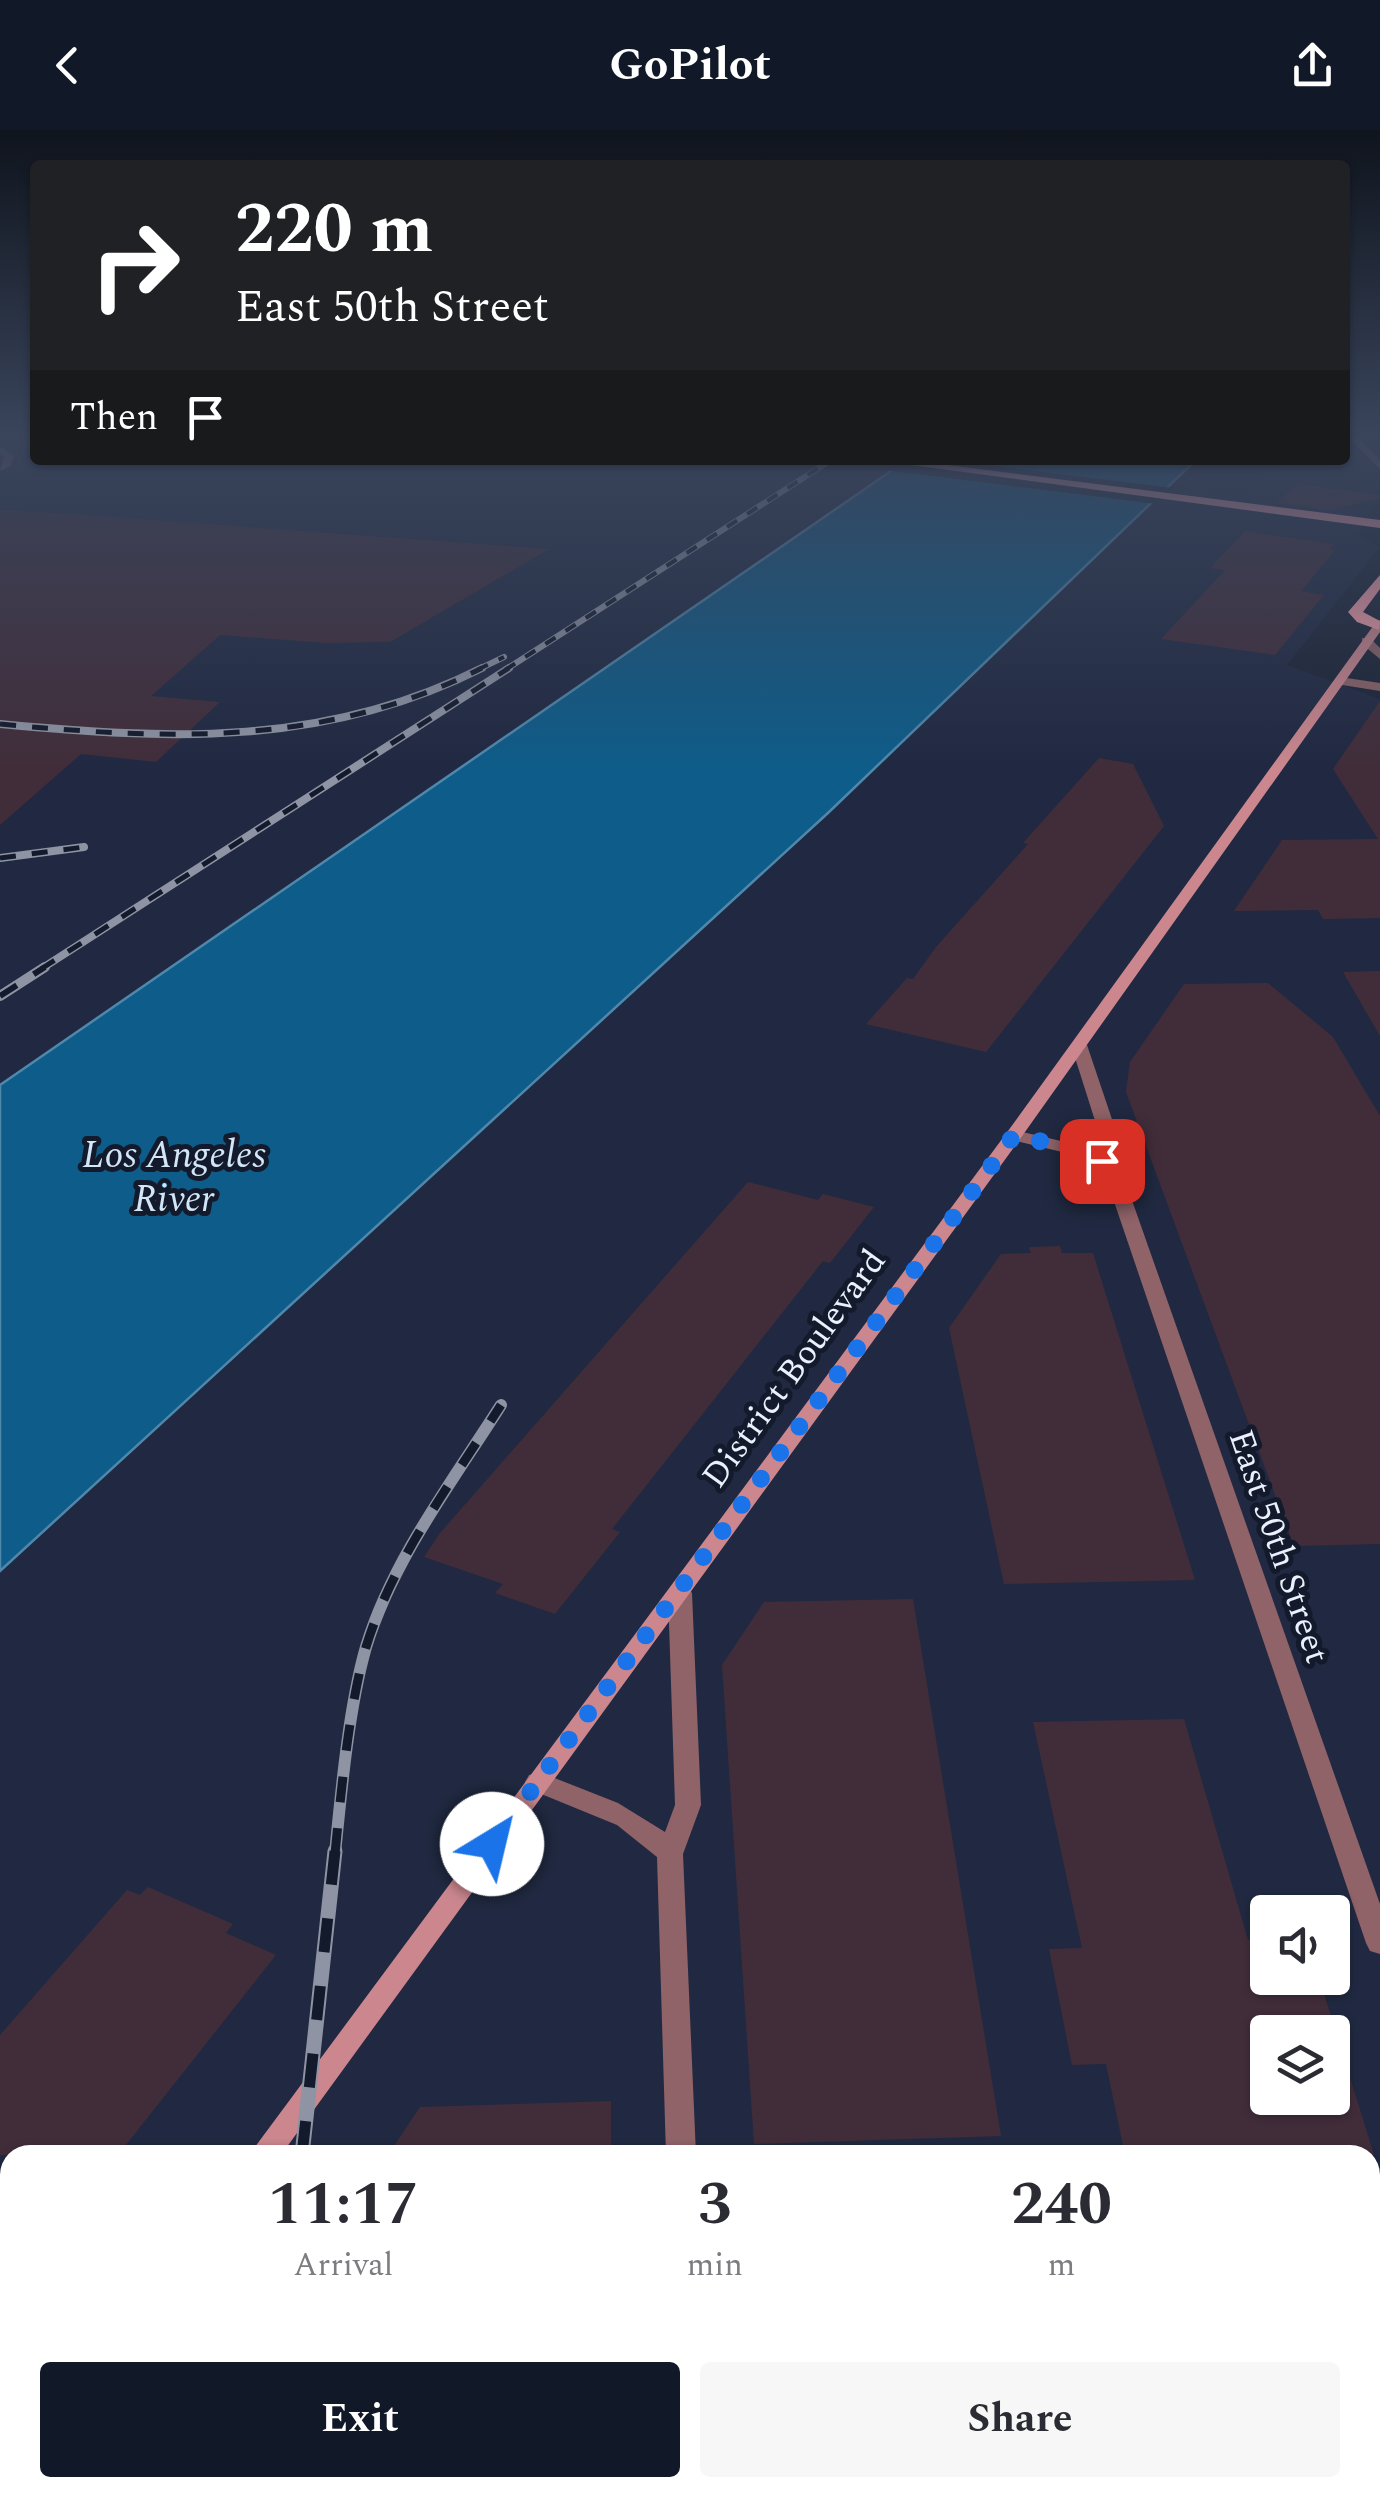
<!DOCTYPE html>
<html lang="en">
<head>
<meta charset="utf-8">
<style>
	body { margin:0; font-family:Spectral,serif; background:#f7f7f7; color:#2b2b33; height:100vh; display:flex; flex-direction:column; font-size:38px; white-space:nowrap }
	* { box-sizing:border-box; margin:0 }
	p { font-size:32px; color:#7c7c81 }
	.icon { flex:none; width:55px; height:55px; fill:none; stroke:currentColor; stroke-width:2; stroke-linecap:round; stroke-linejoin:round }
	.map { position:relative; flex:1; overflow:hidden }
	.details { position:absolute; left:0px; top:2015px; width:1380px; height:352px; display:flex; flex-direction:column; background:#fff; border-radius:30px 30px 0 0; box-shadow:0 2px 8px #0004 }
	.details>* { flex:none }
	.banner { position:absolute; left:30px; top:30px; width:1320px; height:305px; border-radius:10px; box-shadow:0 2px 8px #0004; background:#202124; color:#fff; overflow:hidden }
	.tools { position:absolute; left:1250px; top:1765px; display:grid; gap:20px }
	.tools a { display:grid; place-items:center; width:100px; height:100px; border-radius:10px; background:#fff; box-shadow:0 2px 8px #0004; font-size:50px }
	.pin { position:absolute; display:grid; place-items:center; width:85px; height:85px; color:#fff; margin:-42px; border-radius:20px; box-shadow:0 5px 15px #0006 }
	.me { position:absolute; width:110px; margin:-55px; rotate:36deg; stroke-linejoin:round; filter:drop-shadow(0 0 8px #0008) }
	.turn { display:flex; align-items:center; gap:35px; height:210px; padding:0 40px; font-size:45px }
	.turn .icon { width:130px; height:130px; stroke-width:2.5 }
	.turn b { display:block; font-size:70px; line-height:85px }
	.then { display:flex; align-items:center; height:95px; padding:0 40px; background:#0003; gap:20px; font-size:38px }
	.eta { display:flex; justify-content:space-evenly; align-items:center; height:170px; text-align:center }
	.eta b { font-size:60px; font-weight:700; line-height:70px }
	.button { display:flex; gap:20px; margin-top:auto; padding:20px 40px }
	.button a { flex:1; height:115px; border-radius:10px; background:#111827; color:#fff; font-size:40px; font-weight:700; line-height:115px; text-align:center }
	.button a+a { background:#f7f7f7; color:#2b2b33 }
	header { display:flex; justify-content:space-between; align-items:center; height:130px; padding:0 40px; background:#111827; color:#fff; font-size:45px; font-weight:700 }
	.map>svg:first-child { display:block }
	.built { fill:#202941; fill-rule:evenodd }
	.water { fill:#0e5c89; stroke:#5088ac; stroke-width:2.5 }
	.pier { fill:#1c2435 }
	.building { fill:#412d3a }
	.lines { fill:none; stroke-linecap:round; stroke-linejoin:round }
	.minor { fill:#8f6368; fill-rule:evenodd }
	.tertiary { fill:#8f6368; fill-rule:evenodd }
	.secondary { fill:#cc878e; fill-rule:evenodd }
	.primary { fill:#fca2ac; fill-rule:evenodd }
	.rail-far4-casing { stroke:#8e94a3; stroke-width:6 }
	.rail-far3-casing { stroke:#8e94a3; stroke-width:8 }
	.rail-far2-casing { stroke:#8e94a3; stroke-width:10 }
	.rail-far1-casing { stroke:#8e94a3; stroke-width:12 }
	.rail-casing { stroke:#8e94a3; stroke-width:15 }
	.rail-far4 { stroke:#131a2b; stroke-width:4; stroke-dasharray:12; stroke-linecap:butt }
	.rail-far3 { stroke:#131a2b; stroke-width:5; stroke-dasharray:16; stroke-linecap:butt }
	.rail-far2 { stroke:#131a2b; stroke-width:6; stroke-dasharray:20; stroke-linecap:butt }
	.rail-far1 { stroke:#131a2b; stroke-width:9; stroke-dasharray:26; stroke-linecap:butt }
	.rail { stroke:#131a2b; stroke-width:11; stroke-dasharray:34; stroke-linecap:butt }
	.route { stroke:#1a73e8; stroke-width:18; stroke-dasharray:0 32.4 }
	.labels { text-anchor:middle; stroke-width:10; stroke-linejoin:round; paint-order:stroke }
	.street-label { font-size:35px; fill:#eaf0fd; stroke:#131a2b }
	.water-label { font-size:38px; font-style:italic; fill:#d2e6f7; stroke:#131a2b }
</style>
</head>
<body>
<header><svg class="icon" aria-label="back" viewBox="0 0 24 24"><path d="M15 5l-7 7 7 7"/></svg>GoPilot<svg class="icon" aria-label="share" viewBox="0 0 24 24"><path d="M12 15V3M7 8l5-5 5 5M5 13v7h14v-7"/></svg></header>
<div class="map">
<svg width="1380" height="2366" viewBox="0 0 1380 2366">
	<rect width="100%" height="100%" fill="#1c2435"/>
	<path class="built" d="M 0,308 L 35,308 L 35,330 L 951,330 L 1243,367 L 1280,330 L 1345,330 L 1345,308 L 1380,308 L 1380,375 L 1374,374 L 1358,405 L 1379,418 L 1287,535 L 1380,569 L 1380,2366 L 0,2366 ZM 1268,1782 L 1332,1782 L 1332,1848 L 1268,1848 ZM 1268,1902 L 1332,1902 L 1332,1968 L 1268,1968 ZM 10,2025 L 1370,2025 L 1370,2358 L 10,2358 Z"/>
	<path class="water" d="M 907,330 L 1196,330 L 829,682 L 0,1441 L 0,955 Z"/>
	<path class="pier" d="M 898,330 L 944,330 L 1174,358 L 1157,374 L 884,340 Z"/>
	<path class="building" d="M 1297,354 L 1380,365 L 1380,368 L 1329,380 L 1277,373 Z
		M 0,380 L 71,384 L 549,419 L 390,512 L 326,513 L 220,505 L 151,566 L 220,572 L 156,632 L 81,624 L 0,695 Z
		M 1245,401 L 1334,414 L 1329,420 L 1335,420 L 1301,461 L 1324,465 L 1275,525 L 1161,509 L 1225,440 L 1210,438 Z
		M 1380,571 L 1380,788 L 1323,789 L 1318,780 L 1234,781 L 1282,710 L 1378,709 L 1333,639 Z
		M 1099,628 L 1133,634 L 1164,696 L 986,922 L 866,894 L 907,848 L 913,849 L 936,817 L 1028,714 L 1023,713 Z
		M 1380,841 L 1380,906 L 1343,842 Z
		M 1268,853 L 1333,907 L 1380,986 L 1380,1414 L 1294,1416 L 1126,962 L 1130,932 L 1184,854 Z
		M 748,1052 L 818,1070 L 823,1064 L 874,1077 L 830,1133 L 823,1131 L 612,1399 L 620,1402 L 555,1484 L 495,1463 L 503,1454 L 424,1427 L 440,1403 Z
		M 1060,1116 L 1062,1123 L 1093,1123 L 1195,1450 L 1004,1454 L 949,1198 L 1001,1124 L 1031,1123 L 1029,1117 Z
		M 913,1469 L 1001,2006 L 754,2014 L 722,1535 L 764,1472 Z
		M 1184,1589 L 1248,1810 L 1268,1809 L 1268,1848 L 1319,1848 L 1336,1902 L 1268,1902 L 1268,1968 L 1332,1968 L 1332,1913 L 1339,1912 L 1374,2025 L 1125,2025 L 1106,1934 L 1072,1935 L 1049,1819 L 1082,1818 L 1033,1592 Z
		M 148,1757 L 233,1794 L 226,1803 L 276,1825 L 118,2025 L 0,2025 L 0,1905 L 127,1760 L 140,1765 Z
		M 611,1971 L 611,2025 L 388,2025 L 420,1977 Z"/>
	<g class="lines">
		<path class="minor" d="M 0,317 L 14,326 L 10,336 L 0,341 L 4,327 L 0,324 Z
			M 1340,547 L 1380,553 L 1380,561 L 1336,554 L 1334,551 Z
			M 1079,910 L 1087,915 L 1121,1016 L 1122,1042 L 1380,1774 L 1380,1824 L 1370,1821 L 1366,1813 L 1105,1045 L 1079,1026 L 1008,1009 L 1005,1005 L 1014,1000 L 1091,1018 L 1103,1027 L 1103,1016 L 1071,915 Z
			M 680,1455 L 688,1457 L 692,1463 L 701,1675 L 683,1724 L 696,2025 L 666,2025 L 657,1727 L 617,1695 L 529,1659 L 525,1652 L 529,1645 L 538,1642 L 547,1645 L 618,1673 L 665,1702 L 675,1675 L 668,1463 L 672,1457 Z
			M 677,2358 L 711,2358 L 711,2366 L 677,2366 Z"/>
		<path class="tertiary" d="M 1349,308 L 1359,308 L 1380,330 L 1380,339 Z
			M 1362,508 L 1370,508 L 1380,518 L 1380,529 L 1362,514 Z"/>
		<path class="secondary" d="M 1380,490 L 1380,502 L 1020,1009 L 281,2025 L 249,2025 L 1008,1001 L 1376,492 Z
			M 10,2352 L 10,2358 L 44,2358 L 41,2366 L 4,2366 Z"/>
		<path class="primary" d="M 874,330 L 909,330 L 1380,390 L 1380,398 Z
			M 1380,445 L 1380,459 L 1363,482 L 1380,491 L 1379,500 L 1357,492 L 1348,482 Z"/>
		<defs>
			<path id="rail-far4" d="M 477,540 L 504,527
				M 505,540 L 831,330"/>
			<path id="rail-far3" d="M 0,594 C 171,610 325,617 482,538
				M 0,728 L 84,717
				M 41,839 L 509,538"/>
			<path id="rail-far2" d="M 0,866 L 45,837"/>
			<path id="rail-far1" d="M 335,1724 C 341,1662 349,1576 366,1517 C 393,1429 452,1352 501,1275"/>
			<path id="rail" d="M 302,2025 L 335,1721
				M 263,2366 L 264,2358"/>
		</defs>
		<use href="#rail-far4" class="rail-far4-casing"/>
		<use href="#rail-far3" class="rail-far3-casing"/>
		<use href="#rail-far2" class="rail-far2-casing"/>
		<use href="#rail-far1" class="rail-far1-casing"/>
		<use href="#rail" class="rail-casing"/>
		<use href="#rail-far4" class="rail-far4"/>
		<use href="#rail-far3" class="rail-far3"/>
		<use href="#rail-far2" class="rail-far2"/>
		<use href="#rail-far1" class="rail-far1"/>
		<use href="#rail" class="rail"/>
	</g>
	<linearGradient id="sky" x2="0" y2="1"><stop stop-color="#0f141d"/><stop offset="0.48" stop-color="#3a455c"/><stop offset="1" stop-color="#3a455c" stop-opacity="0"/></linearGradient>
	<rect width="1380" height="639" fill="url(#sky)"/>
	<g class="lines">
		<path class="route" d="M 492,1714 L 1014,1005 L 1085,1022 L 1102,1031"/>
	</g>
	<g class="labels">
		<g class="street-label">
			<text transform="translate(793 1238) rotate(-54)" y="12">District Boulevard</text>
			<text transform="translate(1280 1416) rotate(71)" y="12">East 50th Street</text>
		</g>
		<g class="water-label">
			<text x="174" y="1037">Los Angeles<tspan x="174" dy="44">River</tspan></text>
		</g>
	</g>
</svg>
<div class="tools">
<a><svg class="icon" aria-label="sound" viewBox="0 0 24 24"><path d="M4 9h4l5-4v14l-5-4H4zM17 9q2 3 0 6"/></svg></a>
<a><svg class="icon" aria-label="layers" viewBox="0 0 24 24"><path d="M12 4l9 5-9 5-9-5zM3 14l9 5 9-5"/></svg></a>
</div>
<div class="pin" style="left:1102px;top:1031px;background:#d93025"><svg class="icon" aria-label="arrive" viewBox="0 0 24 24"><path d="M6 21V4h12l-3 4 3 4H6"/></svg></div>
<svg class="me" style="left:492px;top:1714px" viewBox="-20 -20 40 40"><circle r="19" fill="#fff"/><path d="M0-13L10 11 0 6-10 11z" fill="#1a73e8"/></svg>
<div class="banner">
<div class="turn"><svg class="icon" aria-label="right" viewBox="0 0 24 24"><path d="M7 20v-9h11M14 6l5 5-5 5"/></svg><div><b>220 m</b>East 50th Street</div></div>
<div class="then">Then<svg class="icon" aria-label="arrive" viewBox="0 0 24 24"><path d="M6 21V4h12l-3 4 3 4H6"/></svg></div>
</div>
<section class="details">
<div class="eta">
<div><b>11:17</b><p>Arrival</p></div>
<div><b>3</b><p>min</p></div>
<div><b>240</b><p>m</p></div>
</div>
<div class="button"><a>Exit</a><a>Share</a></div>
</section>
</div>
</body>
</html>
